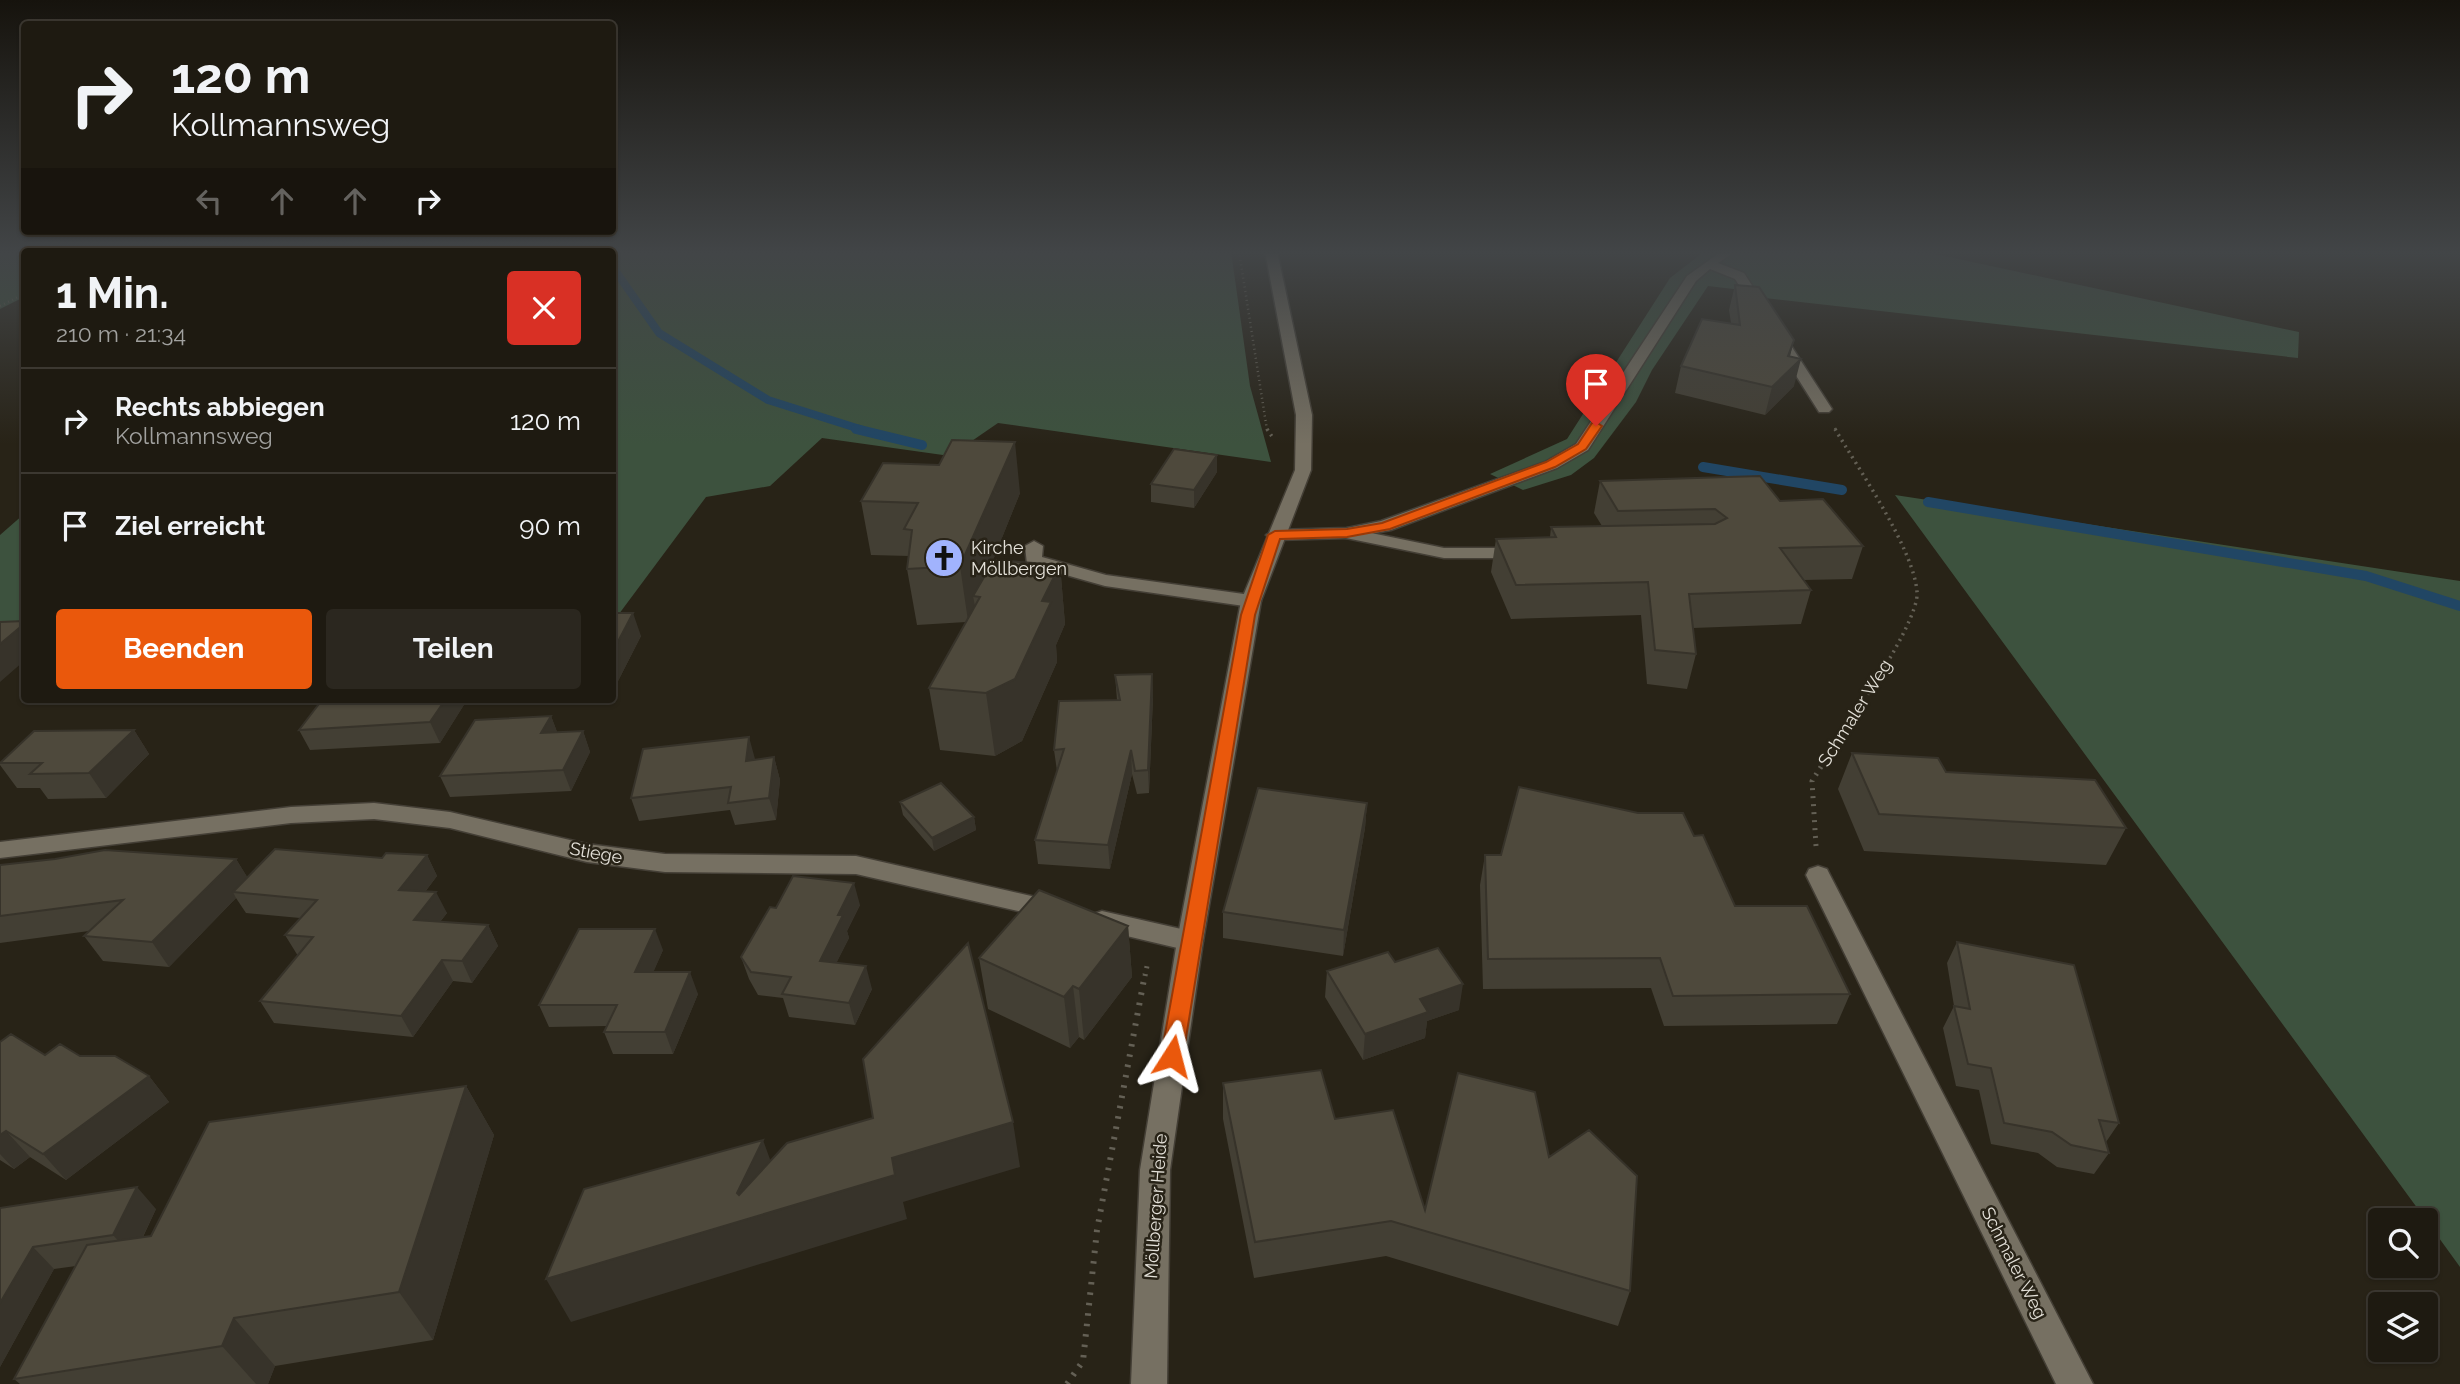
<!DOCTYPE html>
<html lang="de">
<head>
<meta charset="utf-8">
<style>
	body { margin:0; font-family:Raleway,sans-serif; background:#2b271f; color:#f1f3f6; height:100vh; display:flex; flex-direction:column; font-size:26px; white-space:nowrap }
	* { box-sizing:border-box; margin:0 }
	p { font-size:23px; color:#a1a19f }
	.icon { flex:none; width:38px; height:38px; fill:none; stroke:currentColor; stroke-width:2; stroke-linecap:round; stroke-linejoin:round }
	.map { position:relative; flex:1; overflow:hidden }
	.side { position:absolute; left:21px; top:248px; width:595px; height:455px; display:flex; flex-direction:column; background:#1e1a11; border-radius:7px; box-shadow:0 2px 5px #0004,0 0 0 2px #3c3831 }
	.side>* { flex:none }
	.top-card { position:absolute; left:21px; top:21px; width:595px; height:214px; border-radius:7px; box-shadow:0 2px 5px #0004,0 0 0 2px #3c3831; background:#1e1a11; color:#f1f3f6; overflow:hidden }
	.fabs { position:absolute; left:2368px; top:1208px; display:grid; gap:14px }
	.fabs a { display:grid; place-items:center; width:70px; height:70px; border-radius:7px; background:#1e1a11; box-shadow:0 2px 5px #0004,0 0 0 2px #3c3831; font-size:35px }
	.pin { position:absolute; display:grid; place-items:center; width:60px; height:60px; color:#fff; margin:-72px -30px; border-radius:50% 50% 50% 0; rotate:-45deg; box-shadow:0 0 7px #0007 }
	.pin .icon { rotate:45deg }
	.me { position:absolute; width:77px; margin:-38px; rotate:9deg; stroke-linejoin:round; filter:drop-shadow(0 0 5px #0008) }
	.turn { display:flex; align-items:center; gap:24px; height:147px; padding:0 35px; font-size:32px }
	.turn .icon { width:91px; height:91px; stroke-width:2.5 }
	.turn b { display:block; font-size:49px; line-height:60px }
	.lanes { display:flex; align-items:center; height:66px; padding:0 35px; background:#0003; justify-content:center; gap:35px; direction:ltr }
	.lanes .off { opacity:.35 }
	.round { display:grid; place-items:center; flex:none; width:74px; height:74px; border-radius:7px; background:#2b271f }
	.head { display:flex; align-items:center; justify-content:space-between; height:119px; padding:0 35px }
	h1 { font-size:42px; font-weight:700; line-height:52px }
	.button { display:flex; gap:14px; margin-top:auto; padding:14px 35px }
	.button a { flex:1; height:80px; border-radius:7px; background:#ea580c; color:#fff; font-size:28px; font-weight:700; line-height:80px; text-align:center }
	.button a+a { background:#2b271f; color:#f1f3f6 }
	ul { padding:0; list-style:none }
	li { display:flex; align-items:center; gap:21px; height:105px; padding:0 35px; border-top:2px solid #3c3831 }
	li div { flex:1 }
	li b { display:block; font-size:26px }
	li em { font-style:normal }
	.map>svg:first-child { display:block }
	.green { fill:#3d523e }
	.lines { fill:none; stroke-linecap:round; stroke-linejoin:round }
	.stream-far1 { stroke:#214664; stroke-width:8 }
	.stream { stroke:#214664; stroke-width:10 }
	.lane-casing { stroke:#443f36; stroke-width:3 }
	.street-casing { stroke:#443f36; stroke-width:3 }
	.secondary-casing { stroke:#443f36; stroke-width:3 }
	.path-far3 { stroke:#646055; stroke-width:2.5; stroke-dasharray:1 3.5; stroke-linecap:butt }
	.path-far2 { stroke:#646055; stroke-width:3.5; stroke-dasharray:2 4.5; stroke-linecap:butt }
	.path-far1 { stroke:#646055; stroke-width:5; stroke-dasharray:2 6; stroke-linecap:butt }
	.path { stroke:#646055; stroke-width:6; stroke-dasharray:2.5 8; stroke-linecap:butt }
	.lane { fill:#767062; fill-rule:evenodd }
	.street { fill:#767062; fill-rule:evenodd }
	.secondary { fill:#767062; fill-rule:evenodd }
	.wall { fill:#433f34 }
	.shaded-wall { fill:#37332a }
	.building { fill:#4e493c; stroke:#37332a; stroke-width:2 }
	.route { fill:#ea580c; stroke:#983908; stroke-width:2 }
	.labels { text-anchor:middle; stroke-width:5; stroke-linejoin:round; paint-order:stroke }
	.poi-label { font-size:18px; fill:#e4e1d9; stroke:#282317; text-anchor:start }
	.street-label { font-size:18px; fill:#e4e1d9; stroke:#282317 }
</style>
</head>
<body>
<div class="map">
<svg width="2460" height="1384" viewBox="0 0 2460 1384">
	<rect width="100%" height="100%" fill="#282317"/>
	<path class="green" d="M 0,251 L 1231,251 L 1250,386 L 1271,462 L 998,423 L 950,456 L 822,438 L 770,486 L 706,497 L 613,622 L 612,252 L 24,252 L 24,297 L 0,309 Z
		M 1705,251 L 1921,251 L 2299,332 L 2298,358 L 1747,296 L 1742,290 L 1708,286 L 1652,370 L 1636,402 L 1594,458 L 1571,475 L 1523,490 L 1490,474 L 1567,439 L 1670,278 Z
		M 1895,495 L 2460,581 L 2460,1267 L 2426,1220 Z
		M 24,514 L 24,635 L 0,636 L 0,535 Z"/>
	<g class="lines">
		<path class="stream-far1" d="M 612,266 L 659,333 L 768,400 L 863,430"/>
		<path class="stream" d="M 856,429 L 922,445
			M 1703,467 L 1842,490
			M 1928,502 L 2366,576 L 2460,606"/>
		<defs>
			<path id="lane" d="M 1347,528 L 1444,548 L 1523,548 L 1532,553 L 1523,558 L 1444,558 L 1341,537 L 1338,533 Z
				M 1034,541 L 1043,546 L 1042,557 L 1106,575 L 1251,595 L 1261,601 L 1251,607 L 1105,586 L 1027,564 L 1025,546 Z"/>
			<path id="street" d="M 1722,251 L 1736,251 L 1718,263 L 1744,273 L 1832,409 L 1829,412 L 1819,412 L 1735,279 L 1710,269 L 1696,281 L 1588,450 L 1557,468 L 1391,530 L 1347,538 L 1275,540 L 1266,535 L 1275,530 L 1347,528 L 1381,521 L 1545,462 L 1576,444 L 1687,276 Z
				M 374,803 L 450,812 L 587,844 L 665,854 L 856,856 L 1053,901 L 1062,903 L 1066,910 L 1062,917 L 1053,919 L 856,874 L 665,872 L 587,862 L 450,828 L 374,819 L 291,823 L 0,858 L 0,842 L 291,807 Z
				M 1818,866 L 1827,869 L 1830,875 L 2093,1384 L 2056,1384 L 1806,875 L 1809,869 Z
				M 1102,911 L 1190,931 L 1199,934 L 1203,941 L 1199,948 L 1190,951 L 1093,928 L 1089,921 L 1093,914 Z"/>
			<path id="secondary" d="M 1265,251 L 1277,251 L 1312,415 L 1311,470 L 1261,601 L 1203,941 L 1170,1170 L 1167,1384 L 1131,1384 L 1140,1170 L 1177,941 L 1241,601 L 1295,470 L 1296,415 Z"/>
		</defs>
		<use href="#lane" class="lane-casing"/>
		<use href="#street" class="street-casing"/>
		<use href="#secondary" class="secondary-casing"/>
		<path class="path-far3" d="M 1239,251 L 1267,430
			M 116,252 L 119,251
			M 0,306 L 24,294
			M 1835,428 L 1836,430"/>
		<path class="path-far2" d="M 1267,429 L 1273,438
			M 1835,429 C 1858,468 1914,549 1917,592 C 1919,608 1894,652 1885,666"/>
		<path class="path-far1" d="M 1816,846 L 1812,781 L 1886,664
			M 1145,976 L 1148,961"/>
		<path class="path" d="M 1067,1384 L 1083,1361 L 1097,1230 L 1145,974"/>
		<use href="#lane" class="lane"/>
		<use href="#street" class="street"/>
		<use href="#secondary" class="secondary"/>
	</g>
	<path class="wall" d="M 1735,285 L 1794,340 L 1790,356 L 1794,386 L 1765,415 L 1675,393 L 1681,366 L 1731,323 L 1729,310 Z
		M 1217,455 L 1217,472 L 1194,508 L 1151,502 L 1151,484 Z
		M 1600,481 L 1780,501 L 1863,546 L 1852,579 L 1804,580 L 1811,590 L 1801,624 L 1693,628 L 1696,654 L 1687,689 L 1647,684 L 1641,615 L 1511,619 L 1491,572 L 1496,539 L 1550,537 L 1551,527 L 1602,526 L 1594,513 Z
		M 1020,493 L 991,565 L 1060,565 L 1065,624 L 1056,645 L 1057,662 L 1022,741 L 995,756 L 940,750 L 929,688 L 966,622 L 917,625 L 907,569 L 909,556 L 871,555 L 861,501 Z
		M 612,613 L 641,636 L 617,683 L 612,684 Z
		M 1152,674 L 1153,697 L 1149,793 L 1137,794 L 1132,774 L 1110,869 L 1038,864 L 1035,840 L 1057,771 L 1054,750 L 1117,700 L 1115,675 Z
		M 467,700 L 440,743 L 310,750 L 299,730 Z
		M 551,716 L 557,732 L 583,731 L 590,752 L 571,791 L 450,797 L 440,776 Z
		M 134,730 L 149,754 L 106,798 L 48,799 L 40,788 L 17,788 L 0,765 L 0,762 Z
		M 1852,753 L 1946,772 L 2126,828 L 2106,865 L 1864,851 L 1838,789 Z
		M 774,757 L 780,780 L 776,820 L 735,825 L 730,810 L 639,821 L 631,798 L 755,760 Z
		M 900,802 L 974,817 L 976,830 L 934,851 L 903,815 Z
		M 1367,803 L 1365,828 L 1343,956 L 1223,938 L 1223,912 Z
		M 1694,836 L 1735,906 L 1850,994 L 1837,1024 L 1664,1026 L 1651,988 L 1483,989 L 1480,885 L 1485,855 L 1501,855 Z
		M 427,855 L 437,876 L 425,892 L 447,913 L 440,922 L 488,925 L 498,946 L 472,983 L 453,981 L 413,1037 L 274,1023 L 260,1001 L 298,956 L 285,935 L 300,918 L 246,913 L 236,898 L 169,967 L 103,961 L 84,936 L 89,931 L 0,943 L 0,865 L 236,859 L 247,877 L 382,858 Z
		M 860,905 L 847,931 L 849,938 L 836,963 L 872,989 L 855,1025 L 789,1017 L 783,998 L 758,995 L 749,979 L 741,957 L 776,908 Z
		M 1128,926 L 1132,977 L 1084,1040 L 1079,1037 L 1070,1048 L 988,1009 L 979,958 Z
		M 1957,942 L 2119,1123 L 2106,1142 L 2109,1153 L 2094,1174 L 2057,1167 L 2038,1153 L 1991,1144 L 1979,1090 L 1956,1086 L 1943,1028 L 1954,1006 L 1947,963 Z
		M 663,950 L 653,972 L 698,994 L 673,1054 L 613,1054 L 604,1032 L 607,1026 L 549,1027 L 539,1005 Z
		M 1395,962 L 1459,1010 L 1427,1021 L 1425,1038 L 1363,1060 L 1325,997 L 1327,971 Z
		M 0,1042 L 45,1055 L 80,1056 L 149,1076 L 169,1102 L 66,1180 L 30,1157 L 14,1169 L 0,1160 Z
		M 1223,1083 L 1335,1119 L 1425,1210 L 1549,1157 L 1630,1291 L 1618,1326 L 1386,1256 L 1254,1278 L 1223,1119 Z
		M 466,1086 L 494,1135 L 433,1340 L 275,1366 L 268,1384 L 20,1384 L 14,1379 L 76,1266 L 54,1269 L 0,1367 L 0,1208 L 156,1209 L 143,1237 L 151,1236 Z"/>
	<path class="shaded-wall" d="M 1794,340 L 1787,367 L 1801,359 L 1794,386 L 1765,415 L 1772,387 L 1788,356 Z
		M 1015,442 L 1020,493 L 978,597 L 973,596 L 975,606 L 968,621 L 960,566 Z
		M 1217,455 L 1217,472 L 1194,508 L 1194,490 Z
		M 1060,565 L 1065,624 L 1056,645 L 1057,662 L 1022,741 L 995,756 L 986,693 L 1042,601 Z
		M 633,613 L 641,636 L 617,683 L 612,669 L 612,653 Z
		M 24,624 L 24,661 L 0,682 L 0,644 Z
		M 1152,674 L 1153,697 L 1149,793 L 1148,770 Z
		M 445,700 L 467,700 L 440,743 L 430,722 Z
		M 551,716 L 559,737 L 541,733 Z
		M 134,730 L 149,754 L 106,798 L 89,773 Z
		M 583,731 L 590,752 L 571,791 L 563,770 Z
		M 749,737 L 755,759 L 746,761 Z
		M 1131,750 L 1132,774 L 1110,869 L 1108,845 Z
		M 774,757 L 780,780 L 776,820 L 769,798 Z
		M 1367,803 L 1365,828 L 1343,956 L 1344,930 Z
		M 974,817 L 976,830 L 934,851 L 932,838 Z
		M 427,855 L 437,876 L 410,911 L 399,890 Z
		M 236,859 L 251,883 L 233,892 L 236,898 L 169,967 L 152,942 Z
		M 854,883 L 860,905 L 847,931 L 849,938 L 826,984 L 820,961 L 838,915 Z
		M 436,892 L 447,913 L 425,941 L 414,920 Z
		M 488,925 L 498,946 L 472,983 L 462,961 Z
		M 1128,926 L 1132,977 L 1084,1040 L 1079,989 Z
		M 655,929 L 663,950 L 644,994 L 635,972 Z
		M 442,960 L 453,981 L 413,1037 L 401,1016 Z
		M 866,966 L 872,989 L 855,1025 L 849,1003 Z
		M 690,972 L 698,994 L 673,1054 L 665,1032 Z
		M 1463,984 L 1459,1010 L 1427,1021 L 1425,1038 L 1363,1060 L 1365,1034 L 1420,999 Z
		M 1073,986 L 1079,1037 L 1070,1048 L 1064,997 Z
		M 149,1076 L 169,1102 L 66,1180 L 43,1154 Z
		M 466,1086 L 494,1135 L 433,1340 L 399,1292 Z
		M 1013,1122 L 1020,1167 L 903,1202 L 907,1219 L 571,1322 L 546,1279 L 737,1193 L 763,1140 L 779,1184 L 892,1158 Z
		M 6,1131 L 30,1157 L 14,1169 L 0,1154 L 0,1135 Z
		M 137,1187 L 156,1209 L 133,1257 L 113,1235 Z
		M 33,1247 L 54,1269 L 0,1367 L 0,1303 Z
		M 234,1318 L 275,1366 L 268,1384 L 256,1384 L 222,1346 Z"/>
	<path class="building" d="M 1735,285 L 1759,287 L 1794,340 L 1788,356 L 1801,359 L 1772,387 L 1681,366 L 1702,319 L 1740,325 Z
		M 952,440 L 1015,442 L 960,566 L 907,569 L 912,530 L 904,529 L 918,503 L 861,501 L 883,463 L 939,465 Z
		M 1174,449 L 1217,455 L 1194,490 L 1151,484 Z
		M 1760,476 L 1780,501 L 1823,499 L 1863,546 L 1780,548 L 1811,590 L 1689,594 L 1696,654 L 1655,650 L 1648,582 L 1516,585 L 1496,539 L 1556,537 L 1551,527 L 1715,524 L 1727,518 L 1715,509 L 1618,511 L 1600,481 Z
		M 994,560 L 1060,565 L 1042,601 L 1051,602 L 1015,679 L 986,693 L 929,688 L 980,597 L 973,596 Z
		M 612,613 L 633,613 L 612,653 Z
		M 24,621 L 24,624 L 0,644 L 0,622 Z
		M 1152,674 L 1148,770 L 1135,771 L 1131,750 L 1108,845 L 1035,840 L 1064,749 L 1054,750 L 1059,701 L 1120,700 L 1115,675 Z
		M 322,700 L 445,700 L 430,722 L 299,730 Z
		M 551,716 L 541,733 L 583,731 L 563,770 L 440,776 L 475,720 Z
		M 134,730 L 89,773 L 30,774 L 42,763 L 0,763 L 34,731 Z
		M 749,737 L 746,761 L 774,757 L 769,798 L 728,803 L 731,787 L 631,798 L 643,749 Z
		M 1852,753 L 1938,758 L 1946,772 L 2095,780 L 2126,828 L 1879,814 Z
		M 941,783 L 974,817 L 932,838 L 900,802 Z
		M 1519,787 L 1638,813 L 1683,813 L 1694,836 L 1703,835 L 1735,906 L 1807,906 L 1850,994 L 1673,996 L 1660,958 L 1488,959 L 1485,855 L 1501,855 Z
		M 1258,788 L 1367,803 L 1344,930 L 1223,912 Z
		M 275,849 L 382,858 L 386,853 L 427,855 L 399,890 L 436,892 L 414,920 L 488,925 L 462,961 L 442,960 L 401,1016 L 260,1001 L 313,937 L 285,935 L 317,900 L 233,892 Z
		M 105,850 L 236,859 L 152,942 L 84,936 L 123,900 L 0,916 L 0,865 L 55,859 Z
		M 793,876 L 854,883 L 838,915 L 843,915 L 820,961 L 866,966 L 849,1003 L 782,994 L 791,977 L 751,972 L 741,957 L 770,907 L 776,908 Z
		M 1039,890 L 1128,926 L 1079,989 L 1073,986 L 1064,997 L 979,958 Z
		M 579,929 L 655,929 L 635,972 L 690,972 L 665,1032 L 604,1032 L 617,1005 L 539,1005 Z
		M 1957,942 L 2074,965 L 2119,1123 L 2099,1120 L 2109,1153 L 2071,1145 L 2052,1132 L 2004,1123 L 1991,1068 L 1968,1064 L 1954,1006 L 1970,1009 Z
		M 968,943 L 1013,1122 L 892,1158 L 895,1175 L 546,1279 L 584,1189 L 763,1140 L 737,1193 L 739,1195 L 787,1143 L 873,1118 L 863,1059 Z
		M 1438,948 L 1463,984 L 1420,999 L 1428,1012 L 1365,1034 L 1327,971 L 1388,952 L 1395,962 Z
		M 11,1034 L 45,1055 L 60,1044 L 80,1056 L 115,1056 L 149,1076 L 43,1154 L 6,1131 L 0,1135 L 0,1042 Z
		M 1321,1070 L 1335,1119 L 1393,1110 L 1425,1210 L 1458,1073 L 1535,1092 L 1549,1157 L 1589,1130 L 1637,1176 L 1630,1291 L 1391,1221 L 1255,1242 L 1223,1083 Z
		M 466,1086 L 399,1292 L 234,1318 L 222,1346 L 14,1379 L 87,1245 L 151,1236 L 209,1122 Z
		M 137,1187 L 113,1235 L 33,1247 L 0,1303 L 0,1208 Z"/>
	<linearGradient id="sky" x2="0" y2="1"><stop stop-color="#16130d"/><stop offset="0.57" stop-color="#424547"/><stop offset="1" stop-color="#424547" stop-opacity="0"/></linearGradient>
	<rect width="2460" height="444" fill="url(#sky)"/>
	<path class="route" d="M 1596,422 L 1602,426 L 1586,449 L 1555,467 L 1390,529 L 1347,537 L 1280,539 L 1255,615 L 1183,1056 L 1180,1062 L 1172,1064 L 1165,1062 L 1161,1056 L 1241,615 L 1268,535 L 1275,531 L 1347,529 L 1382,523 L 1546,462 L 1578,444 L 1592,423 Z"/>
	<defs>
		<symbol id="church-disc" viewBox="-11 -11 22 22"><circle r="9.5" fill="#a1b3fd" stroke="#282317"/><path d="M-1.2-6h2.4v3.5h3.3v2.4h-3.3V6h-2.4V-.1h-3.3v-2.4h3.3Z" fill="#111"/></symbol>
	</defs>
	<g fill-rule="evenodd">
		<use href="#church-disc" x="922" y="536" width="44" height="44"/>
	</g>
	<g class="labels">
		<g class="poi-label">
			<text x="971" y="554">Kirche<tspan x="971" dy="21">Möllbergen</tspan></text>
		</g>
		<g class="street-label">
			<text transform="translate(1855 713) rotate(-58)" y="6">Schmaler Weg</text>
			<text transform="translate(596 853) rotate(10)" y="6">Stiege</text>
			<text transform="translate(1156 1206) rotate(-86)" y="6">Möllberger Heide</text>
			<text transform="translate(2014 1263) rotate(63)" y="6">Schmaler Weg</text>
		</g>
	</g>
</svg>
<div class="fabs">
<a><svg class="icon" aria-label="search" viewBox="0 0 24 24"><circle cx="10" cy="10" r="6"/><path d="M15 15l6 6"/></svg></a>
<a><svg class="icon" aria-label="layers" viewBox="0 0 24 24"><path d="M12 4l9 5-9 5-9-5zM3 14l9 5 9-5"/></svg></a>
</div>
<div class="pin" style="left:1596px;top:426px;background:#d93025"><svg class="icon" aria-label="arrive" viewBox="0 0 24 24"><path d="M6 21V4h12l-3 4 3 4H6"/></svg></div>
<svg class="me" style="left:1172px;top:1056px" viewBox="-20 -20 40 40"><path d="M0-17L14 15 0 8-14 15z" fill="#ea580c" stroke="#fff" stroke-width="4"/></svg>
<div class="top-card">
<div class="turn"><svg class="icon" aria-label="right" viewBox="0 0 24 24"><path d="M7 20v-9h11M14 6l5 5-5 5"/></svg><div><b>120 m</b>Kollmannsweg</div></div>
<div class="lanes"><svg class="icon off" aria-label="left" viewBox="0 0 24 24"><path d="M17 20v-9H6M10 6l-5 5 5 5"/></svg><svg class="icon off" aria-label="ahead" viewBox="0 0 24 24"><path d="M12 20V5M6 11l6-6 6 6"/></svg><svg class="icon off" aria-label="ahead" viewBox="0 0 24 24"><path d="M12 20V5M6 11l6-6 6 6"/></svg><svg class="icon" aria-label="right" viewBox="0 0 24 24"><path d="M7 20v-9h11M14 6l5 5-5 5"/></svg></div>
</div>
<section class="side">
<div class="head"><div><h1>1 Min.</h1><p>210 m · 21:34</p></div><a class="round" style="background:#d93025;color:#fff"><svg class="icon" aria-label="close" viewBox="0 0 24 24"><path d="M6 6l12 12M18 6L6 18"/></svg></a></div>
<ul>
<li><svg class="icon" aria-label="right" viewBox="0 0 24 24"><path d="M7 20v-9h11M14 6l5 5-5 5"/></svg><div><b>Rechts abbiegen</b><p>Kollmannsweg</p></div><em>120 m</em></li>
<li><svg class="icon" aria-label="arrive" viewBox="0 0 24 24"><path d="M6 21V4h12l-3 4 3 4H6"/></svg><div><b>Ziel erreicht</b></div><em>90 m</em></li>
</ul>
<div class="button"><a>Beenden</a><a>Teilen</a></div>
</section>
</div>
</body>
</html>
